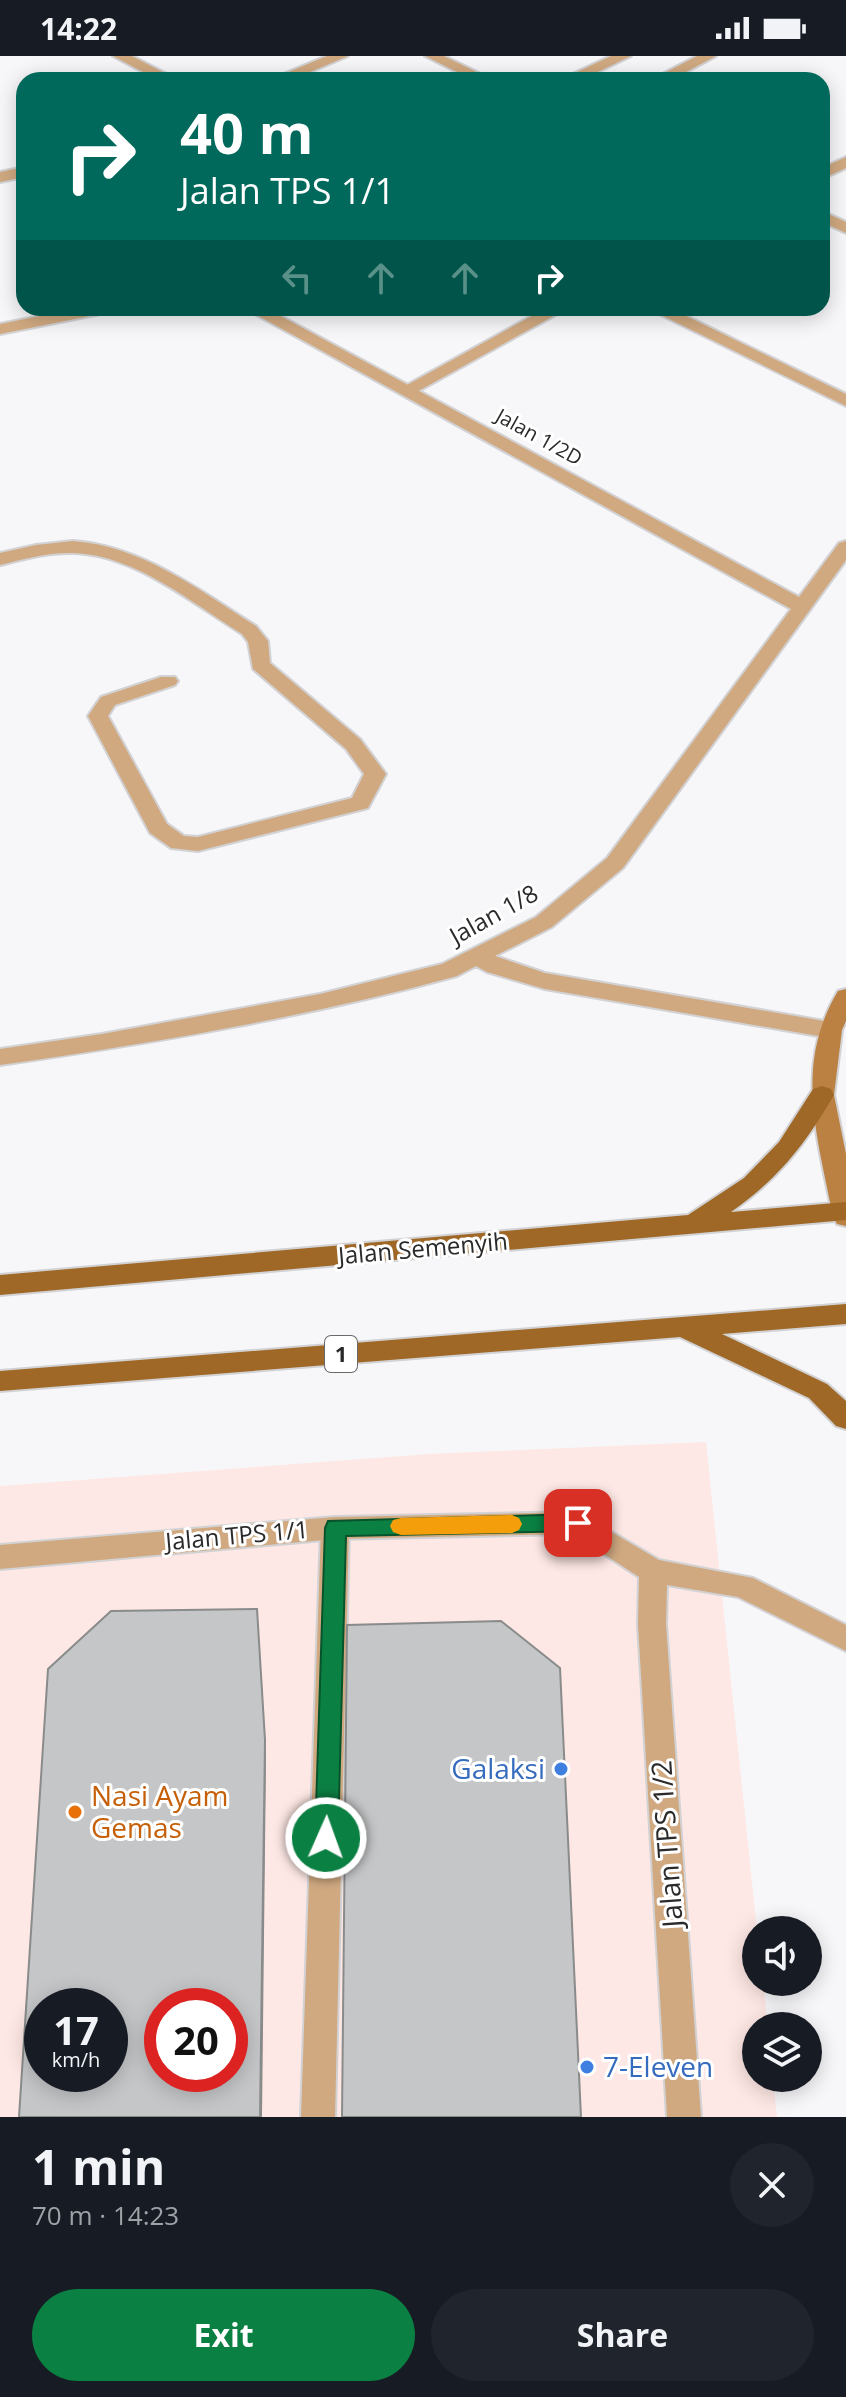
<!DOCTYPE html>
<html lang="en">
<head>
<meta charset="utf-8">
<style>
	body { margin:0; font-family:"Open Sans",sans-serif; background:#20242c; color:#f1f3f6; height:100vh; display:flex; flex-direction:column; font-size:30px; white-space:nowrap }
	* { box-sizing:border-box; margin:0 }
	p { font-size:26px; color:#9ea1a6 }
	.icon { flex:none; width:44px; height:44px; fill:none; stroke:currentColor; stroke-width:2; stroke-linecap:round; stroke-linejoin:round }
	.map { position:relative; height:2061px; overflow:hidden }
	.details { display:flex; flex-direction:column; background:#171b24; flex:1 }
	.details>* { flex:none }
	.guide { position:absolute; left:16px; top:16px; width:814px; height:244px; border-radius:24px; box-shadow:0 4px 20px #0003; background:#00695c; color:#fff; overflow:hidden }
	.controls { position:absolute; left:742px; top:1860px; display:grid; gap:16px }
	.controls a { display:grid; place-items:center; width:80px; height:80px; border-radius:50%; background:#171b24; box-shadow:0 4px 20px #0003; font-size:40px }
	.speed { position:absolute; left:24px; top:1932px; display:flex; gap:16px; font-size:40px; font-weight:700; text-align:center }
	.speed>* { display:grid; place-content:center; width:104px; height:104px; border-radius:50%; background:#171b24; box-shadow:0 4px 20px #0003; line-height:1 }
	.speed small { font-size:20px; font-weight:400 }
	.speed .limit { border:12px solid #d22; background:#fff; color:#111 }
	.pin { position:absolute; display:grid; place-items:center; width:68px; height:68px; color:#fff; margin:-34px; border-radius:16px; box-shadow:0 4px 12px #0006 }
	.me { position:absolute; width:88px; margin:-44px; rotate:2deg; stroke-linejoin:round; filter:drop-shadow(0 0 6px #0008) }
	.turn { display:flex; align-items:center; gap:28px; height:168px; padding:0 32px; font-size:36px }
	.turn .icon { width:104px; height:104px; stroke-width:2.5 }
	.turn b { display:block; font-size:56px; line-height:68px }
	.lanes { display:flex; align-items:center; height:76px; padding:0 32px; background:#0003; justify-content:center; gap:40px; direction:ltr }
	.lanes .off { opacity:.35 }
	.round { display:grid; place-items:center; flex:none; width:84px; height:84px; border-radius:42px; background:#20242c }
	.overview { display:flex; align-items:center; justify-content:space-between; height:136px; padding:0 32px }
	h1 { font-size:48px; font-weight:700; line-height:60px }
	.primary-button { display:flex; gap:16px; margin-top:auto; padding:16px 32px }
	.primary-button a { flex:1; height:92px; border-radius:48px; background:#0b8043; color:#fff; font-size:32px; font-weight:700; line-height:92px; text-align:center }
	.primary-button a+a { background:#20242c; color:#f1f3f6 }
	.status { display:flex; justify-content:space-between; align-items:center; height:56px; padding:0 40px; background:#171b24; direction:ltr }
	.status svg { height:22px; fill:currentColor }
	.map>svg:first-child { display:block }
	.commercial { fill:#fee8e5; fill-rule:evenodd }
	.lines { fill:none; stroke-linecap:round; stroke-linejoin:round }
	.lane-casing { stroke:#d2d2d4; stroke-width:4 }
	.street-casing { stroke:#d2d2d4; stroke-width:4 }
	.secondary-casing { stroke:#d2d2d4; stroke-width:4 }
	.primary-casing { stroke:#d2d2d4; stroke-width:4 }
	.lane { fill:#d0a981; fill-rule:evenodd }
	.street { fill:#d0a981; fill-rule:evenodd }
	.secondary { fill:#ba8142; fill-rule:evenodd }
	.primary { fill:#9f6827; fill-rule:evenodd }
	.shaded-wall { fill:#8a8b8b }
	.building { fill:#c5c6c7; stroke:#8a8b8b; stroke-width:2; fill-rule:evenodd }
	.route { fill:#0b8043; stroke:#07532c; stroke-width:2 }
	.slow { fill:#f59e0b }
	.shop-dot { fill:#3f7fe0; stroke:#fff; stroke-width:3 }
	.food-dot { fill:#e8710a; stroke:#fff; stroke-width:3 }
	.labels { text-anchor:middle; stroke-width:6; stroke-linejoin:round; paint-order:stroke }
	.far-street-label { font-size:20px; fill:#2a2a2b; stroke:#fff }
	.shield { fill:#fff; stroke:#6a6a6b; stroke-width:2 }
	.shield-label { font-size:22px; font-weight:bold; fill:#2a2a2b }
	.street-label { font-size:24px; fill:#2a2a2b; stroke:#fff }
	.near-shop-label { font-size:28px; fill:#366cbe; stroke:#fff; text-anchor:end }
	.near-food-label { font-size:28px; fill:#c56008; stroke:#fff; text-anchor:start }
	.near-street-label { font-size:28px; fill:#2a2a2b; stroke:#fff }
</style>
</head>
<body>
<div class="status"><b>14:22</b><svg viewBox="0 0 49 12"><path d="M0 12V9h3v3zM5 12V6h3v6zM10 12V3h3v9zM15 12V0h3v12zM26 1h20v11H26zM47 4h2v5h-2z"/></svg></div>
<div class="map">
<svg width="846" height="2061" viewBox="0 0 846 2061">
	<rect width="100%" height="100%" fill="#f7f7f9"/>
	<path class="commercial" d="M 706,1386 L 757,1874 L 756,1926 L 763,1926 L 768,1970 L 756,1970 L 756,2022 L 773,2022 L 777,2061 L 0,2061 L 0,1430 L 430,1398 ZM 42,1950 L 110,1950 L 110,2018 L 42,2018 ZM 162,1950 L 230,1950 L 230,2018 L 162,2018 Z"/>
	<g class="lines">
		<defs>
			<path id="lane" d="M 611,0 L 631,0 L 581,24 L 560,24 Z
				M 846,101 L 846,112 L 822,123 L 822,112 Z
				M 546,252 L 568,252 L 413,338 L 407,339 L 398,334 Z
				M 335,1461 L 345,1464 L 349,1472 L 335,2061 L 301,2061 L 321,1472 L 325,1464 Z"/>
			<path id="street" d="M 113,0 L 132,0 L 178,24 L 158,24 Z
				M 327,0 L 348,0 L 291,24 L 269,24 Z
				M 425,0 L 444,0 L 493,24 L 473,24 Z
				M 697,0 L 716,0 L 671,24 L 651,24 Z
				M 24,111 L 24,121 L 0,126 L 0,116 Z
				M 822,155 L 846,166 L 846,177 L 822,166 Z
				M 79,252 L 114,252 L 105,257 L 0,278 L 0,268 Z
				M 244,252 L 266,252 L 799,541 L 839,487 L 846,485 L 846,504 L 623,812 L 552,871 L 495,900 L 545,917 L 830,966 L 838,968 L 842,974 L 838,980 L 830,982 L 545,933 L 487,916 L 476,910 L 457,920 C 308,961 153,987 0,1009 L 0,993 L 102,978 L 320,938 L 442,908 L 536,861 L 607,802 L 791,553 Z
				M 647,252 L 670,252 L 846,338 L 846,350 Z
				M 73,485 C 142,490 199,534 256,570 L 268,585 L 270,607 L 360,683 L 386,718 L 368,752 L 198,795 L 171,792 L 150,777 L 88,660 L 101,641 L 161,621 L 175,621 L 178,625 L 175,629 L 115,649 L 108,660 L 167,768 L 184,780 L 198,781 L 352,742 L 364,718 L 346,693 L 253,613 L 248,586 L 242,578 C 192,547 135,499 74,497 C 49,496 24,503 0,509 L 0,497 L 36,489 Z
				M 578,1456 L 659,1504 L 753,1522 L 846,1569 L 846,1595 L 738,1541 L 667,1529 L 666,1568 L 701,2061 L 667,2061 L 638,1568 L 639,1521 L 573,1478 L 335,1483 L 0,1513 L 0,1489 L 335,1461 Z"/>
			<path id="secondary" d="M 846,933 L 846,965 L 842,974 L 834,1039 L 846,1098 L 846,1170 L 837,1168 L 833,1161 C 818,1082 793,1010 838,935 Z"/>
			<path id="primary" d="M 822,1030 L 831,1033 L 834,1039 C 805,1089 778,1123 731,1156 L 846,1146 L 846,1164 L 0,1239 L 0,1219 L 688,1159 L 744,1122 L 779,1086 L 813,1033 Z
				M 846,1248 L 846,1268 L 722,1278 L 827,1328 L 846,1345 L 846,1373 L 836,1370 L 809,1342 L 680,1281 L 0,1335 L 0,1315 Z"/>
		</defs>
		<use href="#lane" class="lane-casing"/>
		<use href="#street" class="street-casing"/>
		<use href="#secondary" class="secondary-casing"/>
		<use href="#primary" class="primary-casing"/>
		<use href="#lane" class="lane"/>
		<use href="#street" class="street"/>
		<use href="#secondary" class="secondary"/>
		<use href="#primary" class="primary"/>
	</g>
	<path class="shaded-wall" d="M 257,1553 L 266,1701 L 262,2061 L 260,2061 Z"/>
	<path class="building" d="M 257,1553 L 265,1684 L 260,2061 L 19,2061 L 48,1613 L 111,1555 ZM 42,1950 L 110,1950 L 110,2018 L 42,2018 ZM 162,1950 L 230,1950 L 230,2018 L 162,2018 Z
		M 501,1565 L 560,1612 L 581,2061 L 342,2061 L 347,1569 Z"/>
	<path class="route" d="M 578,1458 L 586,1461 L 589,1467 L 586,1473 L 578,1475 L 346,1480 L 338,1782 L 334,1789 L 326,1792 L 318,1789 L 315,1782 L 325,1472 L 328,1465 Z"/>
	<path class="slow" d="M 512,1459 L 519,1462 L 522,1468 L 519,1474 L 512,1477 L 401,1479 L 393,1476 L 390,1470 L 393,1464 L 401,1462 Z"/>
	<g class="shop-dot">
		<circle cx="561" cy="1713" r="8"/>
		<circle cx="587" cy="2011" r="8"/>
	</g>
	<circle class="food-dot" cx="75" cy="1756" r="8"/>
	<g class="labels">
		<g class="far-street-label">
			<text transform="translate(539 381) rotate(29)" y="7">Jalan 1/2D</text>
		</g>
		<rect class="shield" x="325" y="1280" width="32" height="36" rx="6"/>
		<g class="shield-label">
			<text x="341" y="1306">1</text>
		</g>
		<g class="street-label">
			<text transform="translate(494 859) rotate(-29)" y="8">Jalan 1/8</text>
			<text transform="translate(423 1193) rotate(-5)" y="8">Jalan Semenyih</text>
			<text transform="translate(237 1480) rotate(-5)" y="8">Jalan TPS 1/1</text>
		</g>
		<g class="near-shop-label">
			<text x="545" y="1723">Galaksi</text>
			<text x="603" y="2021" text-anchor="start">7-Eleven</text>
		</g>
		<g class="near-food-label">
			<text x="91" y="1750">Nasi Ayam<tspan x="91" dy="32">Gemas</tspan></text>
		</g>
		<g class="near-street-label">
			<text transform="translate(667 1788) rotate(-94)" y="10">Jalan TPS 1/2</text>
		</g>
	</g>
</svg>
<div class="controls">
<a><svg class="icon" aria-label="sound" viewBox="0 0 24 24"><path d="M4 9h4l5-4v14l-5-4H4zM17 9q2 3 0 6"/></svg></a>
<a><svg class="icon" aria-label="layers" viewBox="0 0 24 24"><path d="M12 4l9 5-9 5-9-5zM3 14l9 5 9-5"/></svg></a>
</div>
<div class="speed"><div>17<small>km/h</small></div><div class="limit">20</div></div>
<div class="pin" style="left:578px;top:1467px;background:#d93025"><svg class="icon" aria-label="arrive" viewBox="0 0 24 24"><path d="M6 21V4h12l-3 4 3 4H6"/></svg></div>
<svg class="me" style="left:326px;top:1782px" viewBox="-20 -20 40 40"><circle r="17" fill="#0b8043" stroke="#fff" stroke-width="3"/><path d="M0-11L8 9 0 5-8 9z" fill="#fff"/></svg>
<div class="guide">
<div class="turn"><svg class="icon" aria-label="right" viewBox="0 0 24 24"><path d="M7 20v-9h11M14 6l5 5-5 5"/></svg><div><b>40 m</b>Jalan TPS 1/1</div></div>
<div class="lanes"><svg class="icon off" aria-label="left" viewBox="0 0 24 24"><path d="M17 20v-9H6M10 6l-5 5 5 5"/></svg><svg class="icon off" aria-label="ahead" viewBox="0 0 24 24"><path d="M12 20V5M6 11l6-6 6 6"/></svg><svg class="icon off" aria-label="ahead" viewBox="0 0 24 24"><path d="M12 20V5M6 11l6-6 6 6"/></svg><svg class="icon" aria-label="right" viewBox="0 0 24 24"><path d="M7 20v-9h11M14 6l5 5-5 5"/></svg></div>
</div>
</div>
<section class="details">
<div class="overview"><div><h1>1 min</h1><p>70 m · 14:23</p></div><a class="round"><svg class="icon" aria-label="close" viewBox="0 0 24 24"><path d="M6 6l12 12M18 6L6 18"/></svg></a></div>
<div class="primary-button"><a>Exit</a><a>Share</a></div>
</section>
</body>
</html>
